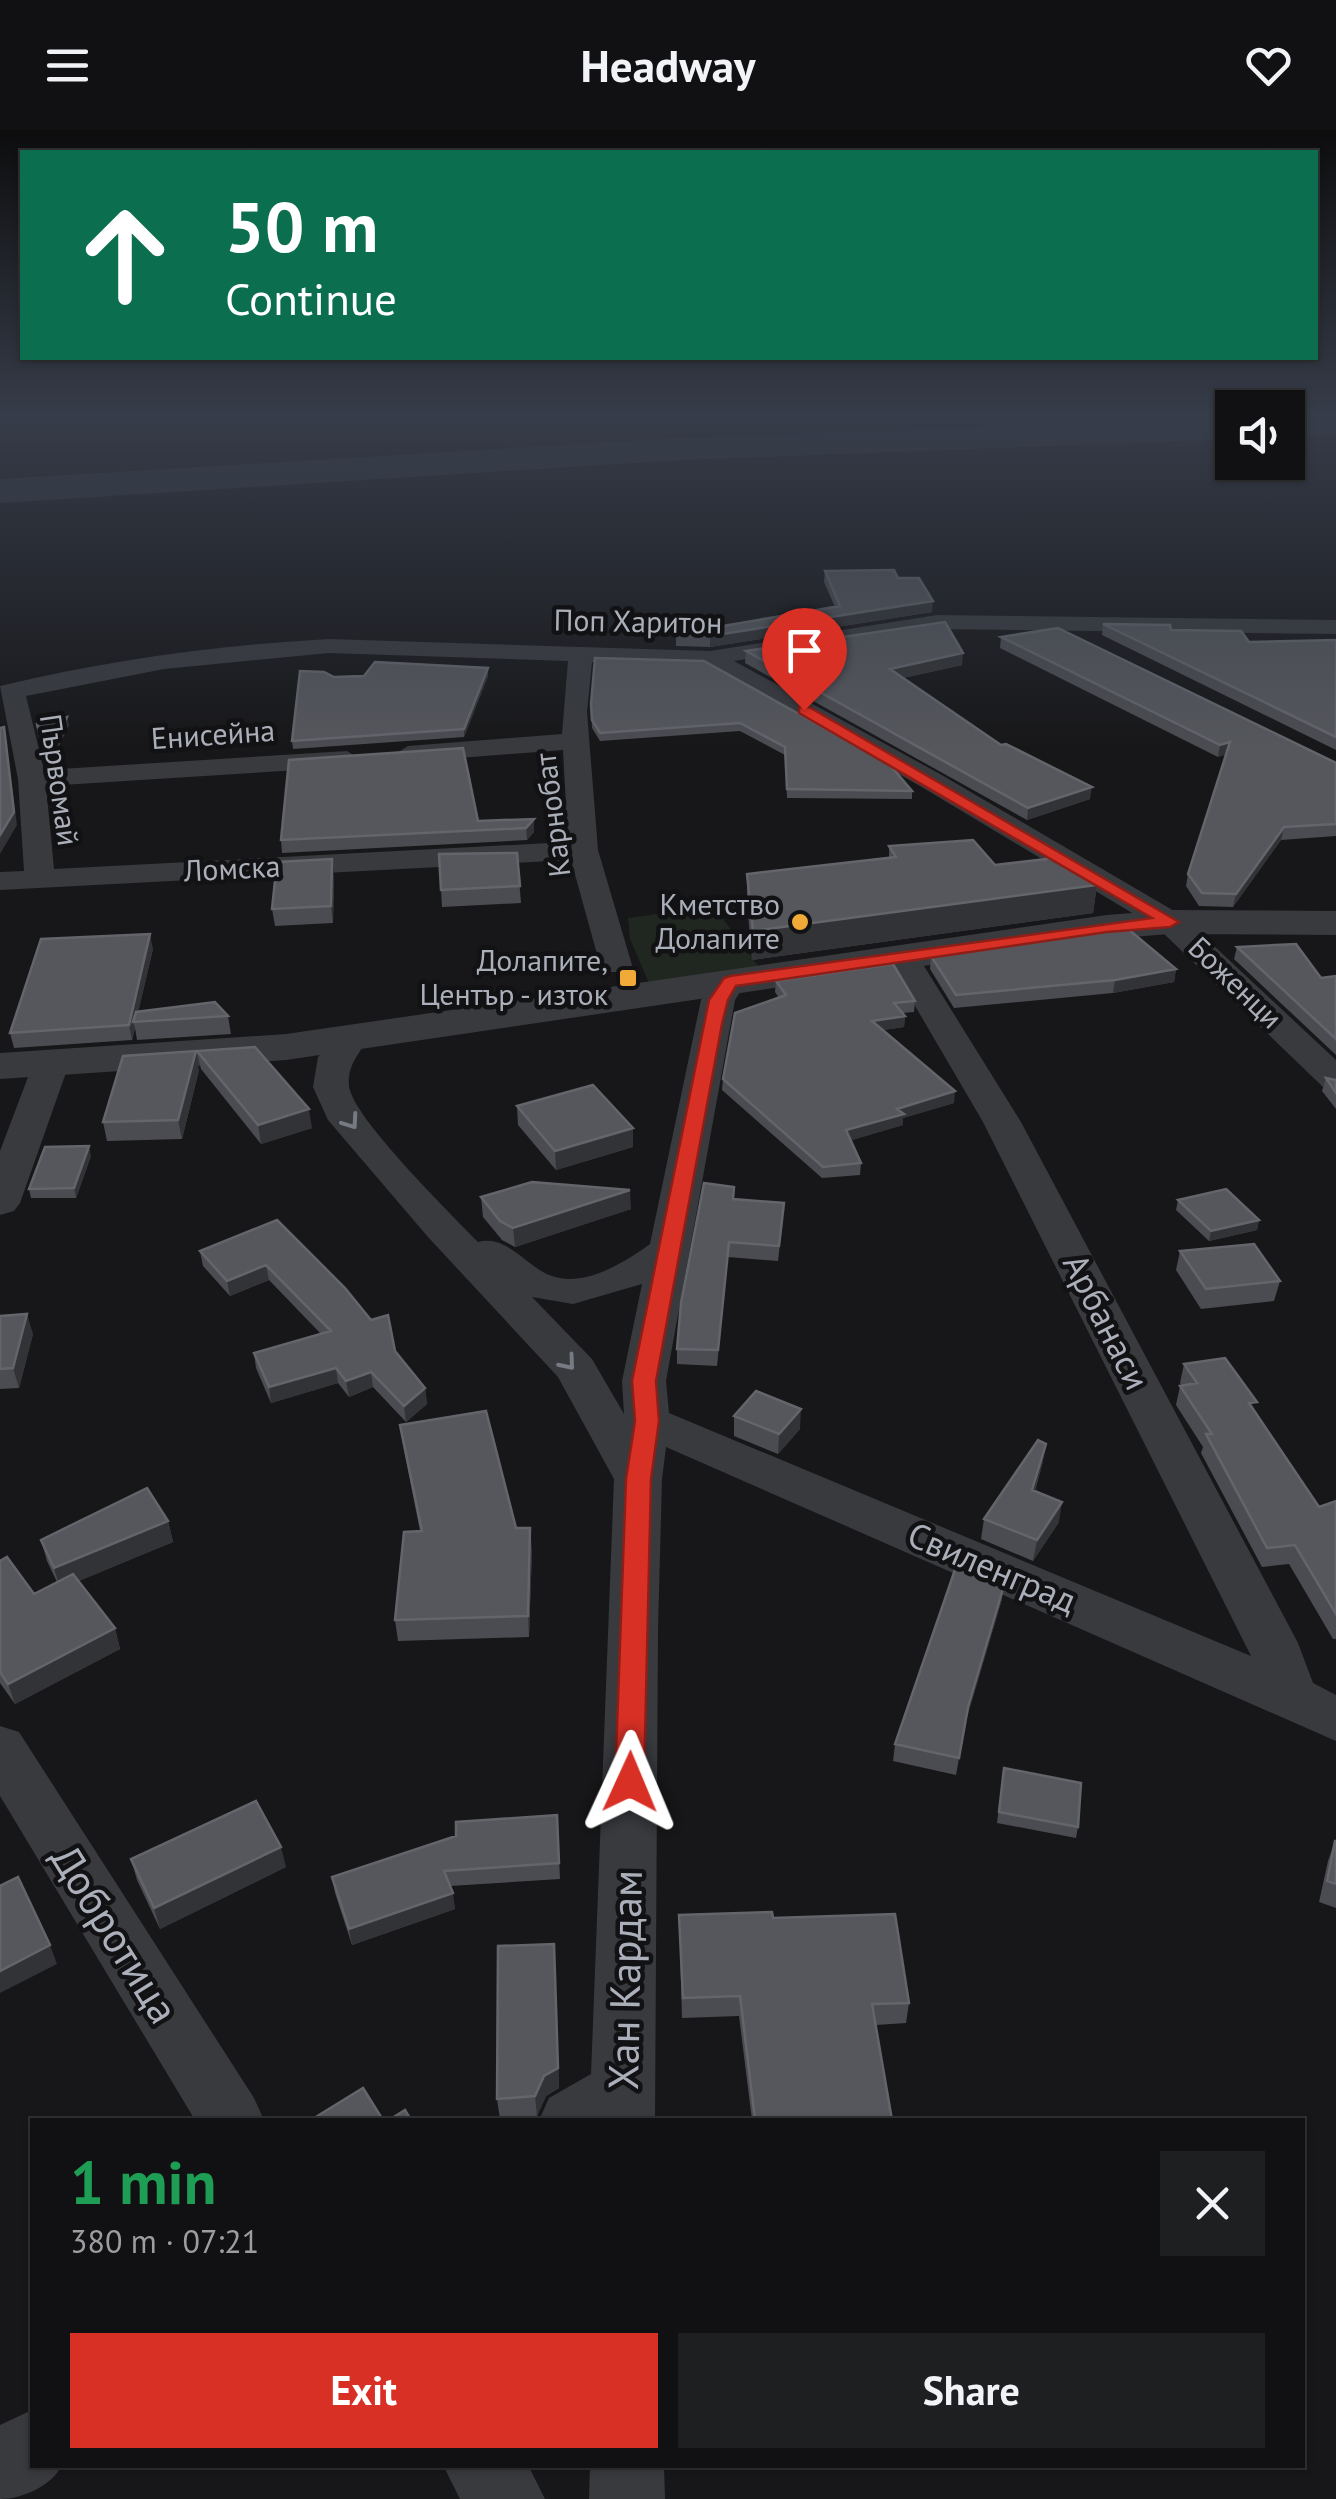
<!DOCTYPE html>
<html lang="en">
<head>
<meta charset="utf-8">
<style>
	body { margin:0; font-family:"PT Sans",sans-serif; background:#1e1f21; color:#f1f3f6; height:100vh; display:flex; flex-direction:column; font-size:38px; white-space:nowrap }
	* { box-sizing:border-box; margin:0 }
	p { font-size:32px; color:#9c9da0 }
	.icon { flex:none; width:55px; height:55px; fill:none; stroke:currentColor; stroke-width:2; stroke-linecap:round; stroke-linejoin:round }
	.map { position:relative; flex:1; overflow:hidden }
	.sheet { position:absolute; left:30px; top:1988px; width:1275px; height:350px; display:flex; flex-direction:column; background:#111113; border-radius:0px; box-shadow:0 2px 8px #0004,0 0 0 2px #303133 }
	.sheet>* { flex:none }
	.banner { position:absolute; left:20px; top:20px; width:1298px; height:210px; border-radius:0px; box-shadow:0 2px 8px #0004,0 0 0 2px #303133; background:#0b6e4f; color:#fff; overflow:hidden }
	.tools { position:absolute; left:1215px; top:260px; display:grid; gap:20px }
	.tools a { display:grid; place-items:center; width:90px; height:90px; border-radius:0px; background:#111113; box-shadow:0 2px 8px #0004,0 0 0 2px #303133; font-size:50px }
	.pin { position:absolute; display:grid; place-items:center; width:85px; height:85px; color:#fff; margin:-102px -42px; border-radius:50% 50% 50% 0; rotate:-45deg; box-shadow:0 0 10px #0007 }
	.pin .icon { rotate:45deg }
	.me { position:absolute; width:110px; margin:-55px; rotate:1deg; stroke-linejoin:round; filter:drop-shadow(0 0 8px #0008) }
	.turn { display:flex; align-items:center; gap:35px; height:210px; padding:0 40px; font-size:45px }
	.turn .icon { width:130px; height:130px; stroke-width:2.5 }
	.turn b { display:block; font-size:70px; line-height:85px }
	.round { display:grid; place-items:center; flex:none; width:105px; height:105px; border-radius:0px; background:#1e1f21 }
	.overview { display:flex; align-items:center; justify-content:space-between; height:170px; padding:0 40px }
	h1 { font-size:60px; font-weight:600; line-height:75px; color:#1e9e55 }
	.cta { display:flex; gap:20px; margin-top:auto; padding:20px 40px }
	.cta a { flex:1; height:115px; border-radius:0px; background:#d93025; color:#fff; font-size:40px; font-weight:600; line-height:115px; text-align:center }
	.cta a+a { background:#1e1f21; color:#f1f3f6 }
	header { display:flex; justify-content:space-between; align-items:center; height:130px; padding:0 40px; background:#111113; font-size:45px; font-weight:600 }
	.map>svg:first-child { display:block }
	.green { fill:#1f2720 }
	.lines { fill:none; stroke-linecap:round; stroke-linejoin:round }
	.river { fill:#2d373d; fill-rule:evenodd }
	.minor { fill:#383a3e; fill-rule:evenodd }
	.tertiary { fill:#383a3e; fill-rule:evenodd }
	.wall { fill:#4b4c51 }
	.shaded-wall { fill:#323336 }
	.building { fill:#55575c; stroke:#63656b; stroke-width:2.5 }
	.oneway { stroke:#777a82 }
	.route { fill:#d93025; stroke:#8d1f18; stroke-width:2.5 }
	.poi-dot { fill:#f1a938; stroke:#121214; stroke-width:4 }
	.labels { text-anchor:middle; stroke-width:9; stroke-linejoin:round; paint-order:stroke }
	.far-street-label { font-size:30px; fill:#aaafb9; stroke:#121214 }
	.far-poi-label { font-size:30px; fill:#aaafb9; stroke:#121214; text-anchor:end }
	.street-label { font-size:35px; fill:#aaafb9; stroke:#121214 }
	.near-street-label { font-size:42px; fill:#aaafb9; stroke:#121214 }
</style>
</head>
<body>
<header><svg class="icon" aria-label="menu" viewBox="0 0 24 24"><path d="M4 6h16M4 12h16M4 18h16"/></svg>Headway<svg class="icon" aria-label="heart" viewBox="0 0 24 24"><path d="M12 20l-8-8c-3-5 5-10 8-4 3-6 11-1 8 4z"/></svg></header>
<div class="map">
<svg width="1336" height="2369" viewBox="0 0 1336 2369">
	<rect width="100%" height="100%" fill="#171719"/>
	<path class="green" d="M 773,765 L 784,774 L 720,785 L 759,837 L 649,853 L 630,809 L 628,788 C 677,782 723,770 773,765 Z"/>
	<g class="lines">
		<path class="river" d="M 1232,287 L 1232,309 L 682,330 L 0,373 L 0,349 L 682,308 Z
			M 1288,287 L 1336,287 L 1336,305 L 1288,307 Z"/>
		<path class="minor" d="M 937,485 L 1336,490 L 1336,504 L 937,499 L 734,531 L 940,644 L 1181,785 L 1336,930 L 1336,960 L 1323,957 L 1159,799 L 920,656 L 705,535 L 592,532 L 587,582 L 598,720 L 632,835 L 628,842 L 604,842 L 600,835 L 571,730 L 0,760 L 0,742 L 24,741 L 18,649 L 0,556 C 108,530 218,515 329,509 L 710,521 ZM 329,523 L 568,531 L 562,604 L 408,616 L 395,624 L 408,632 L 563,620 L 568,712 L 54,739 L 46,656 L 347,637 L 360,629 L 347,621 L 44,640 L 26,566 L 164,539 Z
			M 903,818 L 915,821 L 919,828 L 1021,992 L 1298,1513 L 1313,1553 L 1336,1565 L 1336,1611 L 666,1317 L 662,1349 L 658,1499 L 655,1990 L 539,1990 L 549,1968 L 591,1944 L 614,1349 L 558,1247 L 428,1107 L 328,990 L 313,957 L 318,927 L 341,900 L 353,897 L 365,900 L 370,907 C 360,922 347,935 349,956 C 352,987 452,1085 478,1112 C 509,1104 528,1140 555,1147 C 587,1156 625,1132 650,1114 L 701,870 L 718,844 L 742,844 L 747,851 L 735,870 L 666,1251 L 669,1283 L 1251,1526 L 983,992 L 887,828 L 891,821 ZM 642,1154 L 622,1251 L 624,1284 L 592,1229 L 532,1167 L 573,1174 Z
			M 51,923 L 64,926 L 69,934 L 20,1073 L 14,1081 L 0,1085 L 0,1021 L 33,934 L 38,926 Z
			M 0,1596 L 19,1602 L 254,1968 L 264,1990 L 195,1990 L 0,1666 Z
			M 32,2280 L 32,2335 L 62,2335 C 52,2356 22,2369 0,2369 L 0,2295 Z
			M 443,2335 L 528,2335 L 545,2369 L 460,2369 Z
			M 590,2335 L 664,2335 L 665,2369 L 589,2369 Z"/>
		<path class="tertiary" d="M 1170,780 L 1336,781 L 1336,805 L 1170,804 L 1107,809 L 286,930 L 0,949 L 0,923 L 286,904 L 1107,785 Z"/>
	</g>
	<path class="wall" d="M 825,441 L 898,448 L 932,482 L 710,517 L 676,516 L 676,504 L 835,477 L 824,452 Z
		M 1103,494 L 1171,500 L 1249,512 L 1336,510 L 1336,620 L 1102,505 Z
		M 1001,507 L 1336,633 L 1336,706 L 1281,710 L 1233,777 L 1199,776 L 1186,756 L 1188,744 L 1226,624 L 1218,627 L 1000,518 Z
		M 746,521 L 962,535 L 903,548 L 1001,615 L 1090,669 L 1027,690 L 745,533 Z
		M 595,528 L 912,661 L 912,669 L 787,668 L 785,625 L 740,601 L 600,611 L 592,598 L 591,574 Z
		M 488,538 L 488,546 L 464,607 L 293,619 L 292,611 L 334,547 Z
		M 534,689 L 534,702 L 527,710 L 282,723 L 281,710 L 478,691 Z
		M 889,716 L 1097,755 L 1093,783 L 752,830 L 747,772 L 747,744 L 889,728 Z
		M 517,723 L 521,773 L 442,777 L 439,724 Z
		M 334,746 L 333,793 L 275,796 L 272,779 Z
		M 1237,817 L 1321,848 L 1336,846 L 1336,925 L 1234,829 Z
		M 153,819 L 138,882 L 228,886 L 231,904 L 137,910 L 135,898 L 132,910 L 14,918 L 10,903 Z
		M 931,826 L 1176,839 L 1174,852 L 1113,863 L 954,878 L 930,839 Z
		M 776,851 L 915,871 L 914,882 L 902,883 L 905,886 L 904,897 L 883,900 L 954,973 L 903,988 L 903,995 L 851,1010 L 861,1033 L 860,1045 L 822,1048 L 722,960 L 723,949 L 779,868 L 775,862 Z
		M 197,921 L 312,998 L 261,1014 L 201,939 Z
		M 199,940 L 182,1009 L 107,1011 L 103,992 Z
		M 1326,948 L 1336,950 L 1336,979 L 1322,961 Z
		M 517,976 L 633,1017 L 556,1040 L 518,995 Z
		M 91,1026 L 76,1068 L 31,1068 L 29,1059 Z
		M 481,1067 L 631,1079 L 515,1117 L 502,1110 L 483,1087 Z
		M 734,1069 L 783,1088 L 778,1131 L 728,1127 L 717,1236 L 677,1234 L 677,1219 Z
		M 1178,1070 L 1259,1090 L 1257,1100 L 1209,1111 L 1176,1080 Z
		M 277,1090 L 395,1221 L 425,1258 L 427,1274 L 406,1292 L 373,1257 L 349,1267 L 338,1253 L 271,1273 L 256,1238 L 254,1223 L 321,1204 L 269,1150 L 230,1166 L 203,1136 L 200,1121 Z
		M 1180,1121 L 1280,1151 L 1274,1171 L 1201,1179 L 1176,1140 Z
		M 0,1186 L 33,1204 L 19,1258 L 0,1259 Z
		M 1184,1234 L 1254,1281 L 1319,1377 L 1336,1371 L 1336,1509 L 1333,1509 L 1289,1434 L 1262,1437 L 1201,1323 L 1203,1317 L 1176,1275 L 1180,1256 L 1182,1256 L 1180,1253 Z
		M 734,1286 L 800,1299 L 778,1324 L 734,1306 Z
		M 400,1295 L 516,1398 L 532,1419 L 529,1507 L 398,1511 L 395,1490 L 420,1401 L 403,1315 Z
		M 1046,1314 L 1042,1335 L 1035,1361 L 1059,1392 L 1033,1431 L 981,1409 L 984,1389 Z
		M 168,1391 L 173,1412 L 78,1451 L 115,1498 L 120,1519 L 15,1574 L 0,1553 L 0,1431 L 34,1464 L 57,1452 L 47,1431 L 41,1410 Z
		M 1002,1469 L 965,1594 L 956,1645 L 893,1631 L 895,1614 Z
		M 1004,1638 L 1078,1697 L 1076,1708 L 997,1693 Z
		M 557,1685 L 560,1749 L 450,1756 L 455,1779 L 352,1815 L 335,1763 L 332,1747 Z
		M 1335,1711 L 1336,1711 L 1336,1778 L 1319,1772 L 1328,1731 Z
		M 131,1729 L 286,1737 L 160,1799 L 137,1750 Z
		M 679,1785 L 773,1788 L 909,1873 L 906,1893 L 876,1895 L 892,1990 L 752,1990 L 739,1886 L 682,1888 Z
		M 554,1814 L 559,1958 L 546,1966 L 537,1986 L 500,1989 L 497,1969 Z
		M 688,2335 L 760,2335 L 688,2339 Z"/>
	<path class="shaded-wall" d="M 933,471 L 932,482 L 710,517 L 710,506 Z
		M 963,523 L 962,535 L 889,551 L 890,539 Z
		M 488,538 L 488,546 L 464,607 L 464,599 Z
		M 67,587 L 69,595 L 50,636 L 48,628 Z
		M 4,597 L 17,695 L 0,724 L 0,705 Z
		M 1230,612 L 1228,624 L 1218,627 L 1220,615 Z
		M 1092,657 L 1090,669 L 1027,690 L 1028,678 Z
		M 534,689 L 534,702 L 527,710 L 526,698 Z
		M 1284,697 L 1281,710 L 1233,777 L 1236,764 Z
		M 332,729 L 334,746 L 333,793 L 331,776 Z
		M 1097,755 L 1093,783 L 752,830 L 753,801 Z
		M 150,804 L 153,819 L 136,892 L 133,892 L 135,898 L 132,910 L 129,895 Z
		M 1176,839 L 1174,852 L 1113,863 L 1115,850 Z
		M 905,886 L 904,897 L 871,902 L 872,891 Z
		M 196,921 L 199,940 L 182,1009 L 178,990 Z
		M 955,961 L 954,973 L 903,988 L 903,995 L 846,1012 L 846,1000 L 897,979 Z
		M 309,979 L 312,998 L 261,1014 L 258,995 Z
		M 633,998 L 633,1017 L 556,1040 L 555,1021 Z
		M 89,1016 L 91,1026 L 76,1068 L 74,1058 Z
		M 630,1060 L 631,1079 L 515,1117 L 513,1098 Z
		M 1259,1090 L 1257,1100 L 1209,1111 L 1211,1101 Z
		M 266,1135 L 269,1150 L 230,1166 L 227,1151 Z
		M 27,1184 L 33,1204 L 19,1258 L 13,1238 Z
		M 336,1238 L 338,1253 L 271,1273 L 269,1257 Z
		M 371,1242 L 373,1257 L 349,1267 L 346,1251 Z
		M 425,1258 L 427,1274 L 406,1292 L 404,1276 Z
		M 801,1279 L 800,1299 L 778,1324 L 779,1304 Z
		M 1046,1314 L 1042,1335 L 1029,1380 L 1032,1360 Z
		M 1062,1372 L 1059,1392 L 1033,1431 L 1037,1410 Z
		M 168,1391 L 173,1412 L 60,1459 L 54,1438 Z
		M 530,1398 L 532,1419 L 529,1507 L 528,1486 Z
		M 1005,1452 L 1002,1469 L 965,1594 L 956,1645 L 968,1577 Z
		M 115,1498 L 120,1519 L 15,1574 L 8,1554 Z
		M 281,1717 L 286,1737 L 160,1799 L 154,1778 Z
		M 453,1763 L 455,1779 L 352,1815 L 349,1799 Z
		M 554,1814 L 559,1958 L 546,1966 L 537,1986 L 535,1966 Z
		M 50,1815 L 57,1834 L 0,1863 L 0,1841 Z"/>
	<path class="building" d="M 894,440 L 898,448 L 919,448 L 933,471 L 710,506 L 676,504 L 840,476 L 825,441 Z
		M 945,492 L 963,523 L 890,539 L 1001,615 L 1006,614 L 1092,657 L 1028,678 L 746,521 Z
		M 1103,494 L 1170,495 L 1171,500 L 1241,501 L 1249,512 L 1336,510 L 1336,607 Z
		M 1058,498 L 1336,633 L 1336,694 L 1284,697 L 1236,764 L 1202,763 L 1188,744 L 1230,612 L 1220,615 L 1001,507 Z
		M 595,528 L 704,531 L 890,635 L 912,661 L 787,659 L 785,617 L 740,593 L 600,603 L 592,590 L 591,574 Z
		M 375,532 L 488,538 L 464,599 L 292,611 L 300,541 L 324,542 L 334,547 L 364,546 Z
		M 67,587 L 48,628 L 45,628 L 37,594 Z
		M 4,597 L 14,682 L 0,705 L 0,598 Z
		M 463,618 L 478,691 L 534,689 L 526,698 L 281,710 L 289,630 Z
		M 973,710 L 995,735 L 1063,727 L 1097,755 L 753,801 L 747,744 L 896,727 L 889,716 Z
		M 517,723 L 520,756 L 441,760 L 439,724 Z
		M 332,729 L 331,776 L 272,779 L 277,732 Z
		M 1128,799 L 1176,839 L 1115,850 L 956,865 L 931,826 Z
		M 150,804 L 129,895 L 10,903 L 41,809 Z
		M 1296,814 L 1321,848 L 1336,846 L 1336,909 L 1237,817 Z
		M 893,834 L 915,871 L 894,873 L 905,886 L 872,891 L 955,961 L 897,979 L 904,984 L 846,1000 L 861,1033 L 823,1037 L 723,949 L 735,883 L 786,865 L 776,851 Z
		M 215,872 L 228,886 L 133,892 L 136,882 Z
		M 255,917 L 309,979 L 258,995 L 197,921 Z
		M 196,921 L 178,990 L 103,992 L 123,926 Z
		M 1326,948 L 1336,950 L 1336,963 Z
		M 593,955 L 633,998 L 555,1021 L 517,976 Z
		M 89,1016 L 74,1058 L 29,1059 L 45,1017 Z
		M 532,1052 L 630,1060 L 513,1098 L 500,1091 L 481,1067 Z
		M 704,1053 L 734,1057 L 733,1069 L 784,1073 L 779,1116 L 729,1112 L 718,1220 L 677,1219 L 681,1173 Z
		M 1226,1059 L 1259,1090 L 1211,1101 L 1178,1070 Z
		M 277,1090 L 345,1158 L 371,1190 L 388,1185 L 395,1221 L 425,1258 L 404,1276 L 371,1242 L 346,1251 L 336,1238 L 269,1257 L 254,1223 L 331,1201 L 266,1135 L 227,1151 L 200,1121 Z
		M 1254,1114 L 1280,1151 L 1206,1159 L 1180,1121 Z
		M 27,1184 L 13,1238 L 0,1239 L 0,1186 Z
		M 1225,1228 L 1257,1272 L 1249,1273 L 1319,1377 L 1336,1371 L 1336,1484 L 1295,1415 L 1267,1418 L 1206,1304 L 1212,1304 L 1180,1256 L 1197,1253 L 1184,1234 Z
		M 756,1261 L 801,1279 L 779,1304 L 734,1286 Z
		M 486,1281 L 516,1398 L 530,1398 L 528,1486 L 395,1490 L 404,1402 L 422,1401 L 400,1295 Z
		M 1038,1310 L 1046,1314 L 1032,1360 L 1062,1372 L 1037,1410 L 984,1389 Z
		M 147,1358 L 168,1391 L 54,1438 L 41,1410 Z
		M 7,1427 L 34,1464 L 73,1444 L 115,1498 L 8,1554 L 0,1542 L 0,1431 Z
		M 958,1431 L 1005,1452 L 968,1577 L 959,1628 L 895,1614 Z
		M 1004,1638 L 1081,1653 L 1078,1697 L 999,1682 Z
		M 256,1671 L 281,1717 L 154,1778 L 131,1729 Z
		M 557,1685 L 559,1733 L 444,1741 L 453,1763 L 349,1799 L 332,1747 L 456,1706 L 456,1692 Z
		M 1335,1711 L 1336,1711 L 1336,1754 L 1327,1751 Z
		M 18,1747 L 50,1815 L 0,1841 L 0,1756 Z
		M 772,1782 L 773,1788 L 895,1784 L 909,1873 L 872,1874 L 892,1990 L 755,1990 L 740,1866 L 683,1868 L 679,1785 Z
		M 554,1814 L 558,1938 L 544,1946 L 535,1966 L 497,1969 L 498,1816 Z
		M 363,1958 L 383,1990 L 311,1990 Z
		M 405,1980 L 411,1990 L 389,1990 Z"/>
	<defs><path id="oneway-chevron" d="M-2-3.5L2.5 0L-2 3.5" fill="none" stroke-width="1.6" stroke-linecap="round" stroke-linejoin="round" transform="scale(2.5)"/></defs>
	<g class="oneway">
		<use href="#oneway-chevron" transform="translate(351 992) rotate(55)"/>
		<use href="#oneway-chevron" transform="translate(568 1233) rotate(50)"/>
	</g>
	<linearGradient id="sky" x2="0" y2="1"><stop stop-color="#0d0d0e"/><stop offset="0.46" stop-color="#363c49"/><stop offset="1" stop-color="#363c49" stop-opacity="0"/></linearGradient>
	<rect width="1336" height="618" fill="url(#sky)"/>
	<path class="route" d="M 799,577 L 809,577 L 1179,792 L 1170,797 L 1107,802 L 736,856 L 728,870 L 722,894 L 656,1251 L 659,1291 L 651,1349 L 644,1652 L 640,1660 L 630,1664 L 619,1660 L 615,1652 L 626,1349 L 635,1291 L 632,1251 L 709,870 L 724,848 L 730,846 L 1152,788 L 799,583 Z"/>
	<g class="poi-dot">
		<circle cx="800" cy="792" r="10"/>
		<rect x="618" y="838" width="20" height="20" rx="5"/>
	</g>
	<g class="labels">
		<g class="far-street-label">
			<text transform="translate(638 492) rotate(1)" y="10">Поп Харитон</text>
			<text transform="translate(213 605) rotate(-4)" y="10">Енисейна</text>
			<text transform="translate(59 650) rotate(82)" y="10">Първомай</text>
			<text transform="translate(553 685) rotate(-97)" y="10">Карнобат</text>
			<text transform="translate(232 739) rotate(-3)" y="10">Ломска</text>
			<text transform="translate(1235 853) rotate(44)" y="10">Боженци</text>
		</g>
		<g class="far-poi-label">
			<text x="780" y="785">Кметство<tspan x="780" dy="34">Долапите</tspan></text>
			<text x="608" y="841">Долапите,<tspan x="608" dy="34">Център - изток</tspan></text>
		</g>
		<g class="street-label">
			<text transform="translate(1106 1192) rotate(63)" y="12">Арбанаси</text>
			<text transform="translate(992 1438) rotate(23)" y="12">Свиленград</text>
		</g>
		<g class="near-street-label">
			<text transform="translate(115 1804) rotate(58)" y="15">Добротица</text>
			<text transform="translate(625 1850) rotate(-89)" y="15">Хан Кардам</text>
		</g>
	</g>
</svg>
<div class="tools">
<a><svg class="icon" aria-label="sound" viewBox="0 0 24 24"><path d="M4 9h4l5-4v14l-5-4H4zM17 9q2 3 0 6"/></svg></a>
</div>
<div class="pin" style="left:804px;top:580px;background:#d93025"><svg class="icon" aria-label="arrive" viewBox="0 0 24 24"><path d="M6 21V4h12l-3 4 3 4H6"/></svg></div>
<svg class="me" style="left:630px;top:1652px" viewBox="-20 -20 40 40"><path d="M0-17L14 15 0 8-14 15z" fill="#d93025" stroke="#fff" stroke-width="4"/></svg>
<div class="banner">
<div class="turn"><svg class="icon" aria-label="ahead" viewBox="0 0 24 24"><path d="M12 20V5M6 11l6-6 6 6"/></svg><div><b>50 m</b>Continue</div></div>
</div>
<section class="sheet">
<div class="overview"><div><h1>1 min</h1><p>380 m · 07:21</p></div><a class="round"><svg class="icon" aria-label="close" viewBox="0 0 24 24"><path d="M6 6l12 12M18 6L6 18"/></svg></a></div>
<div class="cta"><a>Exit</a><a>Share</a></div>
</section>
</div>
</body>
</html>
